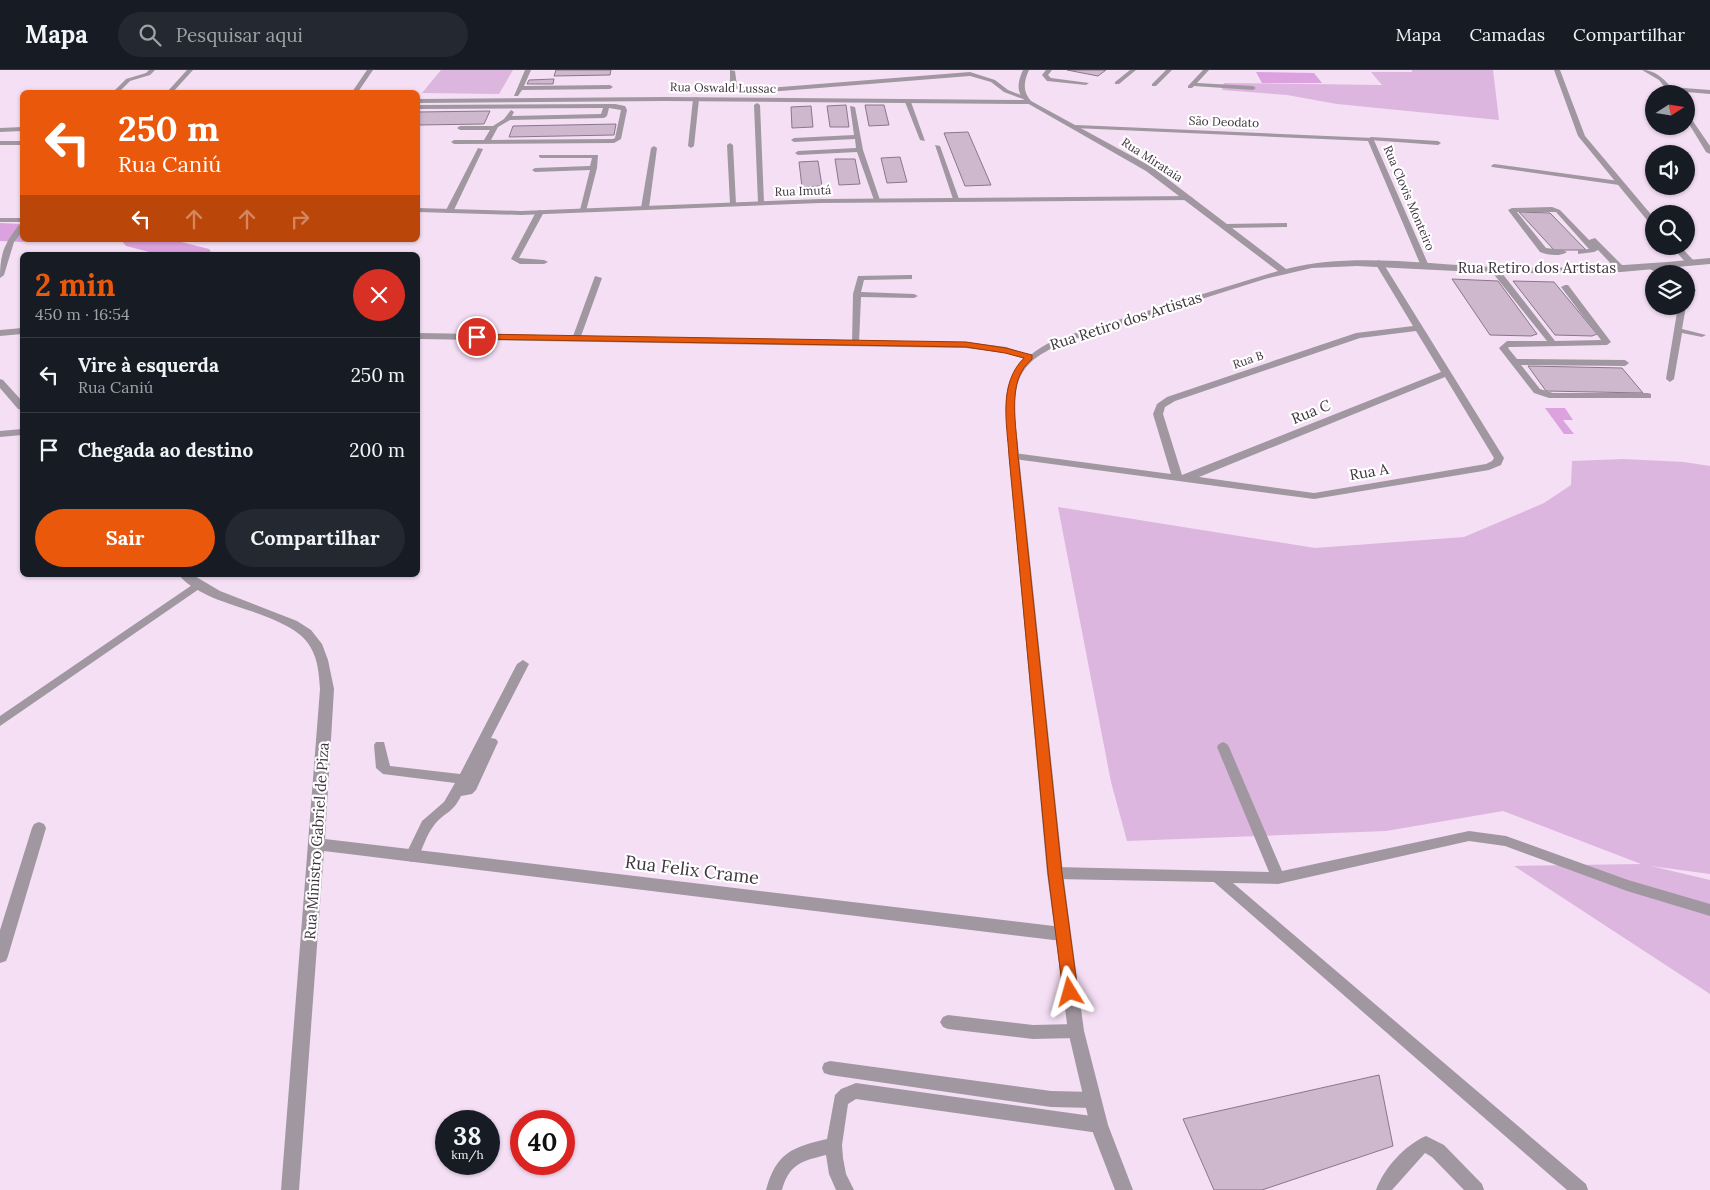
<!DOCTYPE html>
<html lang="pt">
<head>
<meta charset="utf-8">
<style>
	body { margin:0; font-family:Lora,serif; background:#242831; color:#f1f3f6; height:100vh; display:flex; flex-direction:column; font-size:19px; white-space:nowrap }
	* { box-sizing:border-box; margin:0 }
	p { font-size:16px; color:#9ea1a6 }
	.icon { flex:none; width:28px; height:28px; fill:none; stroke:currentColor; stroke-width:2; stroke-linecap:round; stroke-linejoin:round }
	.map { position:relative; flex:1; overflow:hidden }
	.details { position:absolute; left:20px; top:182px; width:400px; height:325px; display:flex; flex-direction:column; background:#171b24; border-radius:8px; box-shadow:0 1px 4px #0004 }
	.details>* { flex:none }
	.hud { position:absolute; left:20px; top:20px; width:400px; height:152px; border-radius:8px; box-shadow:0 1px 4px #0004; background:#ea580c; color:#fff; overflow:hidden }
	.needle { width:32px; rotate:78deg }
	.tools { position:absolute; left:1645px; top:15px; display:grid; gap:10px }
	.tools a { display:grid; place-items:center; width:50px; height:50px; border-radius:50%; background:#171b24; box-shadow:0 1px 4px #0004; font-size:25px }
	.speed { position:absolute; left:435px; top:1040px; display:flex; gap:10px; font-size:25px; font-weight:700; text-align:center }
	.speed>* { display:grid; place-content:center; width:65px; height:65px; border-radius:50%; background:#171b24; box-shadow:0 1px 4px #0004; line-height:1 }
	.speed small { font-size:12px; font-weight:400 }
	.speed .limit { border:8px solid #d22; background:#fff; color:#111 }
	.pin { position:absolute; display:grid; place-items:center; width:42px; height:42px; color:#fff; margin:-21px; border:2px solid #fff; border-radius:50%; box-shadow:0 1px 5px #0007 }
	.me { position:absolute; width:55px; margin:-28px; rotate:352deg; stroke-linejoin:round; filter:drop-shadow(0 0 4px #0008) }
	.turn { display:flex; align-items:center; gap:18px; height:105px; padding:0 15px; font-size:22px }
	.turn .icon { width:65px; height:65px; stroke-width:2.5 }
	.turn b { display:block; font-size:35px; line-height:42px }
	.lanes { display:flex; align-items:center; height:48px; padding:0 15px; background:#0003; justify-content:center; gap:25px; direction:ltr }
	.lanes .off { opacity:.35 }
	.round { display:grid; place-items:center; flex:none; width:52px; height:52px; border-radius:26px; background:#242831 }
	.headline { display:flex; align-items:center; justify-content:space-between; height:85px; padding:0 15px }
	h1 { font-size:30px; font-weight:700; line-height:38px; color:#ea580c }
	.cta { display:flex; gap:10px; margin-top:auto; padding:10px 15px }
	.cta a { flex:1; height:58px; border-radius:30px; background:#ea580c; color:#fff; font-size:20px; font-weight:700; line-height:58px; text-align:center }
	.cta a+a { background:#242831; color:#f1f3f6 }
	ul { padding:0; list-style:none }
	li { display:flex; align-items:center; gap:15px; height:75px; padding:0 15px; border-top:1px solid #363941 }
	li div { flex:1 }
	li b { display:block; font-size:19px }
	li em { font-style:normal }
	header { display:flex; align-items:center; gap:30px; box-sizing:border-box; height:70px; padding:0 25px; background:#171b24; border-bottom:1px solid #363941 }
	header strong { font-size:24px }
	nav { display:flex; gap:28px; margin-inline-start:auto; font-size:18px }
	.search { width:350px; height:45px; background:#242831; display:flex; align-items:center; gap:12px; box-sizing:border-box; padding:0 18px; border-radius:28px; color:#9ea1a6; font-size:19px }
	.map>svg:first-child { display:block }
	.green { fill:#dcb6de }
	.water { fill:#dca2df }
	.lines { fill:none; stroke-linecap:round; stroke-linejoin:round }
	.river { fill:#dca2df; fill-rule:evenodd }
	.building { fill:#ceb8ce; stroke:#8a778b }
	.service { fill:#a097a1; fill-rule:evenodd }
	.minor { fill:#a097a1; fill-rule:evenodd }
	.tertiary { fill:#a097a1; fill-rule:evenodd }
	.route { fill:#ea580c; stroke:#983908 }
	.labels { text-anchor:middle; stroke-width:4.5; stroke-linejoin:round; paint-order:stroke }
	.far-street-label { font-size:12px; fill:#3e353e; stroke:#fff }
	.street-label { font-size:15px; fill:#3e353e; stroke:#fff }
	.near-street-label { font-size:18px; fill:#3e353e; stroke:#fff }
</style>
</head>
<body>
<header>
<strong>Mapa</strong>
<div class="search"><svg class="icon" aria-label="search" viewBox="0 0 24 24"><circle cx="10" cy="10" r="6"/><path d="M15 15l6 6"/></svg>Pesquisar aqui</div>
<nav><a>Mapa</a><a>Camadas</a><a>Compartilhar</a></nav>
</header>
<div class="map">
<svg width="1710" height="1120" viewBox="0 0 1710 1120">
	<rect width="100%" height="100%" fill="#f5dff5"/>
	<path class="green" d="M 441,0 L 513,0 L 499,24 L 422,23 Z
		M 1412,0 L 1493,0 L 1499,50 L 1337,34 L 1287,25 L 1222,20 L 1224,13 L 1382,15 L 1371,2 L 1412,2 Z
		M 1623,389 L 1684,392 L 1710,396 L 1710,804 L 1651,796 L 1710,810 L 1710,924 L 1514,796 L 1641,794 L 1503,741 L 1386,761 L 1127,771 L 1111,712 L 1058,437 L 1315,478 L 1464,467 L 1544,433 L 1571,415 L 1572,391 Z"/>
	<path class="water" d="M 1256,2 L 1314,3 L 1322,13 L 1262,13 Z
		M 1545,338 L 1565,338 L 1573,350 L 1563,350 L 1574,364 L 1564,364 Z"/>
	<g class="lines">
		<path class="river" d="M 0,153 L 22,154 L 22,170 L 29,170 L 22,172 L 0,171 Z
			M 121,170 L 173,170 L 209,179 L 213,185 L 161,185 L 126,176 Z"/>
	</g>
	<path class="building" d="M 556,0 L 611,0 L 610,5 L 554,6 Z
		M 1067,0 L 1106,0 L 1098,6 Z
		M 554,9 L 553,14 L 527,14 L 529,10 Z
		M 846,35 L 849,57 L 830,57 L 827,36 Z
		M 865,35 L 884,35 L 889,55 L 869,56 Z
		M 811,36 L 813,57 L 792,58 L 791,37 Z
		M 490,41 L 484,54 L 418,55 L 418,42 Z
		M 616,54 L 614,65 L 509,67 L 513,56 Z
		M 968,62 L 991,115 L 965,116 L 944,63 Z
		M 900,87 L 907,112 L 887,113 L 881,88 Z
		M 835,89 L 855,89 L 860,114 L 839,115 Z
		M 818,91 L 822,116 L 802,117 L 799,92 Z
		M 1519,142 L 1550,143 L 1586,180 L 1554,180 Z
		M 1452,209 L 1498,211 L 1537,264 L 1531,266 L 1490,265 Z
		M 1513,211 L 1554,212 L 1597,264 L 1592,266 L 1555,265 Z
		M 1528,296 L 1622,298 L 1643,323 L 1546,321 Z
		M 1379,1005 L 1393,1076 L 1262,1120 L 1214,1120 L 1183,1049 Z"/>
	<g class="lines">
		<path class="service" d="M 149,0 L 155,0 L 150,5 L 130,11 L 119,22 L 113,22 L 126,9 L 146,3 Z
			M 367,0 L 373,0 L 358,22 L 352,22 Z
			M 730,0 L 735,1 L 737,16 L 757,19 L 970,2 L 995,10 L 1008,20 L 1026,27 L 1023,29 L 1004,22 L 991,12 L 970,6 L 757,23 L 733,18 L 730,14 Z
			M 1046,0 L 1052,0 L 1048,5 L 1051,8 L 1089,13 L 1086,15 L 1047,11 L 1042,5 Z
			M 1130,0 L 1136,0 L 1119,14 L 1115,14 L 1115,12 Z
			M 1166,0 L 1172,0 L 1156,16 L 1152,16 L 1152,14 Z
			M 1203,0 L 1209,0 L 1197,13 L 1253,16 L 1256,18 L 1253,20 L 1194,16 L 1192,18 L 1188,18 L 1188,16 Z
			M 696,27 L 699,29 L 694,76 L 691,78 L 688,76 L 693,29 Z
			M 908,30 L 911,32 L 925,71 L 920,70 L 905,32 Z
			M 757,33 L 760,35 L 764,133 L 761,135 L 758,133 L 754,35 Z
			M 615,34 L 625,36 L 627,40 L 621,69 L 614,73 L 454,74 L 451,72 L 454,70 L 484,70 L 490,60 L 460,60 L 457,58 L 460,56 L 493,56 L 504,49 L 511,40 L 514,42 L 512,46 L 601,44 L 603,38 L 418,39 L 418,35 ZM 609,38 L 621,40 L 615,68 L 613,69 L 491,70 L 498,57 L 510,50 L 604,48 L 607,46 Z
			M 850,36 L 855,37 L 863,80 L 880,130 L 879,131 L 874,130 L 857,82 L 798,85 L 795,83 L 798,81 L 856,78 L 855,69 L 794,72 L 791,70 L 794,68 L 854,65 Z
			M 22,57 L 22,61 L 0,62 L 0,58 Z
			M 1371,67 L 1438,71 L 1441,73 L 1438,75 L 1369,70 L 1368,69 Z
			M 730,73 L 733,75 L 736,134 L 733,136 L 730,134 L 727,75 Z
			M 935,75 L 940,76 L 959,129 L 958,130 L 953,129 Z
			M 654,76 L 657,78 L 649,138 L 645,140 L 641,138 L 651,78 Z
			M 478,78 L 483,79 L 453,142 L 447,143 L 445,142 Z
			M 539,85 L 598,85 L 597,98 L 586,141 L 580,140 L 590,100 L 535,102 L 532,100 L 535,98 L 590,96 L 592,88 L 541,88 L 539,87 Z
			M 1494,94 L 1619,111 L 1622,113 L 1619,115 L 1492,97 L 1491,96 Z
			M 1552,137 L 1560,140 L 1589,170 L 1595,168 L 1624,197 L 1624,201 L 1618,201 L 1598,180 L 1594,182 L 1578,184 L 1578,180 L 1589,179 L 1556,142 L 1517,142 L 1546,178 L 1563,180 L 1567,182 C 1560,187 1548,185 1540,182 L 1508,140 L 1512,138 Z
			M 540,140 L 544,142 L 519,188 L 544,190 L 548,192 L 544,194 L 520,194 L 511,189 L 536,142 Z
			M 1287,153 L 1287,157 L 1284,157 L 1226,158 L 1222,156 L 1226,154 Z
			M 1650,195 L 1656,195 L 1669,204 L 1659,204 L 1650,199 Z
			M 1492,198 L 1498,198 L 1555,271 L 1601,270 L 1561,217 L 1565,215 L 1568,215 L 1611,272 L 1607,275 L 1509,277 L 1508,278 L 1517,289 L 1625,290 L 1629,293 L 1625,296 L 1521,295 L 1540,319 L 1553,323 L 1648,323 L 1651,324 L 1651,328 L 1549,328 L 1534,323 L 1499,278 L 1507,271 L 1547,271 L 1492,202 Z
			M 909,205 L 912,205 L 912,209 L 864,210 L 861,222 L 914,224 L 918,226 L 914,228 L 861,227 L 859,273 L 855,276 L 852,275 L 853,224 L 858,206 Z
			M 595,206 L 602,208 L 580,269 L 579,271 L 573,271 L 572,269 Z
			M 1686,218 L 1695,219 L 1696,221 L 1692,223 L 1686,222 Z
			M 1678,236 L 1686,236 L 1682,259 L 1706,265 L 1702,267 L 1682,263 L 1674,309 L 1670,312 L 1666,309 Z
			M 198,511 L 203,515 L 202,517 L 0,656 L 0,646 Z
			M 523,590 L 529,594 L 491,668 L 496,669 L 498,672 L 476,720 L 472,724 L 461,726 C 452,744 446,741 435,754 C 426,765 423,778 417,790 L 412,792 L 407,790 L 405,786 L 422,751 L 444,732 L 455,713 L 383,704 L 376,698 L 374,675 L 376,672 L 384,672 L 390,696 L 460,704 L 517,594 Z
			M 1223,672 L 1227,674 L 1229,677 L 1282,801 L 1469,761 L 1506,766 L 1628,810 L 1710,834 L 1710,846 L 1627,821 L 1505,776 L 1469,771 L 1278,814 L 1233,813 L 1586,1114 L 1588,1120 L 1567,1120 L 1214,812 L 1055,809 L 1050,807 L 1048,803 L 1050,799 L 1055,797 L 1269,802 L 1217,677 L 1219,674 Z
			M 948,945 L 1033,955 L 1076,954 L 1081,956 L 1084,961 L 1081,966 L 1076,968 L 1033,969 L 948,959 L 943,957 L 940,952 L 943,947 Z
			M 830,991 L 1051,1021 L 1093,1022 L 1099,1025 L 1101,1030 L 1099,1035 L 1093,1038 L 1051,1037 L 830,1005 L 824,1003 L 822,998 L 824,993 Z
			M 856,1013 L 1099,1047 L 1105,1049 L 1107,1055 L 1105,1061 L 1099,1063 L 856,1029 L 848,1034 L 842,1075 L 843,1088 L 846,1104 L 854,1120 L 836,1120 L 829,1104 L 826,1085 C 802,1091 789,1094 782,1120 L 766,1120 C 776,1083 792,1077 827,1069 L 835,1025 L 841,1019 Z
			M 1426,1066 L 1444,1075 L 1482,1114 L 1484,1120 L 1464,1120 L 1432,1087 L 1425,1083 L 1392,1120 L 1376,1120 C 1384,1098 1405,1075 1426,1066 Z"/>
		<path class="minor" d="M 187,0 L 193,0 L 173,22 L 167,22 Z
			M 525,0 L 531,0 L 524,16 L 610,15 L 613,17 L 610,19 L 522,20 L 518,26 L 514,26 Z
			M 1554,0 L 1560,0 L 1585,66 L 1654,148 L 1654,155 L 1651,155 L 1578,66 Z
			M 1642,0 C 1655,0 1663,8 1671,17 L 1710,20 L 1710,24 L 1675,21 L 1677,24 L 1670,24 L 1659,10 Z
			M 664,27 L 1029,30 L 1032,32 L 1029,34 L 664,31 L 418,33 L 418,29 Z
			M 1686,41 L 1710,76 L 1710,84 L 1706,82 L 1686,49 Z
			M 1076,55 L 1373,68 L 1429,196 L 1425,199 L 1421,196 L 1368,71 L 1074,58 L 1073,57 Z
			M 0,71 L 22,71 L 22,75 L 0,75 Z
			M 1189,126 L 1193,128 L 1192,130 L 820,133 L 521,145 L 418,142 L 418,138 L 521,141 L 820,129 Z
			M 0,148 L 22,148 L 22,152 L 0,152 Z
			M 19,155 L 22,155 L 22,162 L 14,172 L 4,205 L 0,208 C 0,184 4,174 19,155 Z
			M 1671,176 L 1680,176 L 1694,191 L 1694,195 L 1688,195 Z
			M 1379,190 L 1383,193 L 1504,388 L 1501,395 L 1489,400 L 1314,429 L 1014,389 L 1009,386 L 1014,383 L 1171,404 L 1153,344 L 1157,334 L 1167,327 L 1356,263 L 1413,256 L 1375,193 ZM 1416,261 L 1441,302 L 1182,405 L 1163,344 L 1165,337 L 1175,331 L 1360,268 ZM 1445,307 L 1494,388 L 1492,391 L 1486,394 L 1314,423 L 1199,407 Z
			M 22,258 L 22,264 L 0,266 L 0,260 Z
			M 418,263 L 966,272 L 1006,277 L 1034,287 L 1029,290 L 1005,283 L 966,278 L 418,269 Z
			M 0,309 L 3,310 L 22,331 L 22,340 L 18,339 L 0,318 Z
			M 22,359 L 22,365 L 0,367 L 0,361 Z
			M 179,505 L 193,505 L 220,521 L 297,551 L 311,560 L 322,574 L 328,590 L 334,619 L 325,769 L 1062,857 L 1068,859 L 1070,864 L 1068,869 L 1062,871 L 324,781 L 299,1120 L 281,1120 L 320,619 C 319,605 318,590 311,578 C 297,549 235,539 207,525 C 197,520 186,514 179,505 Z
			M 39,752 L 44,754 L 46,758 L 8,886 L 6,891 L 0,893 L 0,860 L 32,758 L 34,754 Z"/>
		<path class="tertiary" d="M 1023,0 L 1029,0 C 1024,11 1022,21 1031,31 L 1152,97 L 1286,199 C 1354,182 1425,195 1494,197 C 1566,200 1638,195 1710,188 L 1710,194 L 1621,202 L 1543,203 L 1495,203 L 1357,196 L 1312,198 L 1265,209 L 1062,273 C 1051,279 1039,284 1030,293 C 1006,316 1017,358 1019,386 L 1063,803 L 1084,961 L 1108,1055 L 1133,1120 L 1115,1120 L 1090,1055 L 1068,961 L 1047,803 L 1009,386 C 1005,325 995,301 1056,269 L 1278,201 L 1146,101 L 1027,33 C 1016,23 1017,13 1023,0 Z"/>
	</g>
	<path class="route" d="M 477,264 L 966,272 L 1006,278 L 1032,285 L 1032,289 C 1029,293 1024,296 1022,301 C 1009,322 1017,362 1018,386 L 1062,803 L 1078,922 L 1075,927 L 1070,929 L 1065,927 L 1063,922 L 1048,803 L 1009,386 C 1007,353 998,314 1024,288 L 1005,283 L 966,277 L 474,269 L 473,267 Z"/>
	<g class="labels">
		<g class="far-street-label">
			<text transform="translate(723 18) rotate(1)" y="4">Rua Oswald Lussac</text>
			<text transform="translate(1224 52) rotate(2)" y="4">São Deodato</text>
			<text transform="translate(1152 90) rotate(33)" y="4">Rua Mirataia</text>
			<text transform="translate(803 121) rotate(-2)" y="4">Rua Imutá</text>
			<text transform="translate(1409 128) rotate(67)" y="4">Rua Clovis Monteiro</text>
			<text transform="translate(1248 290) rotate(-19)" y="4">Rua B</text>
		</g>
		<g class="street-label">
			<text x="1537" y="203">Rua Retiro dos Artistas</text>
			<text transform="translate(1126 251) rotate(-18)" y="5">Rua Retiro dos Artistas</text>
			<text transform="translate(1311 342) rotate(-22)" y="5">Rua C</text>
			<text transform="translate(1369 402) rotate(-10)" y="5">Rua A</text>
			<text transform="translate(317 771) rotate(-86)" y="5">Rua Ministro Gabriel de Piza</text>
		</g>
		<g class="near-street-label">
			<text transform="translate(692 800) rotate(7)" y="6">Rua Felix Crame</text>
		</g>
	</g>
</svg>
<div class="tools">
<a><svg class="needle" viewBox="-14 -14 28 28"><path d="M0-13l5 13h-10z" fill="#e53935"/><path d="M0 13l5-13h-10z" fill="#9ea1a6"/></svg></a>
<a><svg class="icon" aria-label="sound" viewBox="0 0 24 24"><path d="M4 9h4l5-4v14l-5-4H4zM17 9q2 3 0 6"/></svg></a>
<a><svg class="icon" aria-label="search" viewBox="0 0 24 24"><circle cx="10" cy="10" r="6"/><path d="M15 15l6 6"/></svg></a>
<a><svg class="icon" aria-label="layers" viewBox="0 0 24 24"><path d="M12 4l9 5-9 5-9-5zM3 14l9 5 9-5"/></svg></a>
</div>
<div class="speed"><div>38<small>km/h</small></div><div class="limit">40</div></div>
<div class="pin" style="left:477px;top:267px;background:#d93025"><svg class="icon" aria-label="arrive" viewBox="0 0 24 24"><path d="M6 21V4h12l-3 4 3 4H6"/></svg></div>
<svg class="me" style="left:1070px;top:922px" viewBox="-20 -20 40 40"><path d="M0-17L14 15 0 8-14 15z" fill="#ea580c" stroke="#fff" stroke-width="4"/></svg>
<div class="hud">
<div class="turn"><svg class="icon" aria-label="left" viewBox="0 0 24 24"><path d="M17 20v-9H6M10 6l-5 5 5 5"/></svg><div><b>250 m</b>Rua Caniú</div></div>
<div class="lanes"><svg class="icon" aria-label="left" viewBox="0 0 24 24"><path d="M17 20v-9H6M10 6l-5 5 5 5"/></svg><svg class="icon off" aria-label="ahead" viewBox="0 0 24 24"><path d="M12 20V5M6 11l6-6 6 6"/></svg><svg class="icon off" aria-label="ahead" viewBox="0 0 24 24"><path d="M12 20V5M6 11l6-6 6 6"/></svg><svg class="icon off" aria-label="right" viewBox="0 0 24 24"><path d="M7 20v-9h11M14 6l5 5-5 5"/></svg></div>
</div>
<section class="details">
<div class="headline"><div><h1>2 min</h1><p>450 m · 16:54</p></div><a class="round" style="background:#d93025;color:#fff"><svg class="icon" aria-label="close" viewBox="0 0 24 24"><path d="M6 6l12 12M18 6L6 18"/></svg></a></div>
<ul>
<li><svg class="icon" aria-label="left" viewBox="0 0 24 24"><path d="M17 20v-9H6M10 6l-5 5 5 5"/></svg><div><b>Vire à esquerda</b><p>Rua Caniú</p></div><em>250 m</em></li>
<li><svg class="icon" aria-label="arrive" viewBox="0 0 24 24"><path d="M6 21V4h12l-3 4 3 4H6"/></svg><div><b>Chegada ao destino</b></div><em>200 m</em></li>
</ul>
<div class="cta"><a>Sair</a><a>Compartilhar</a></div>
</section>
</div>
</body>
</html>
